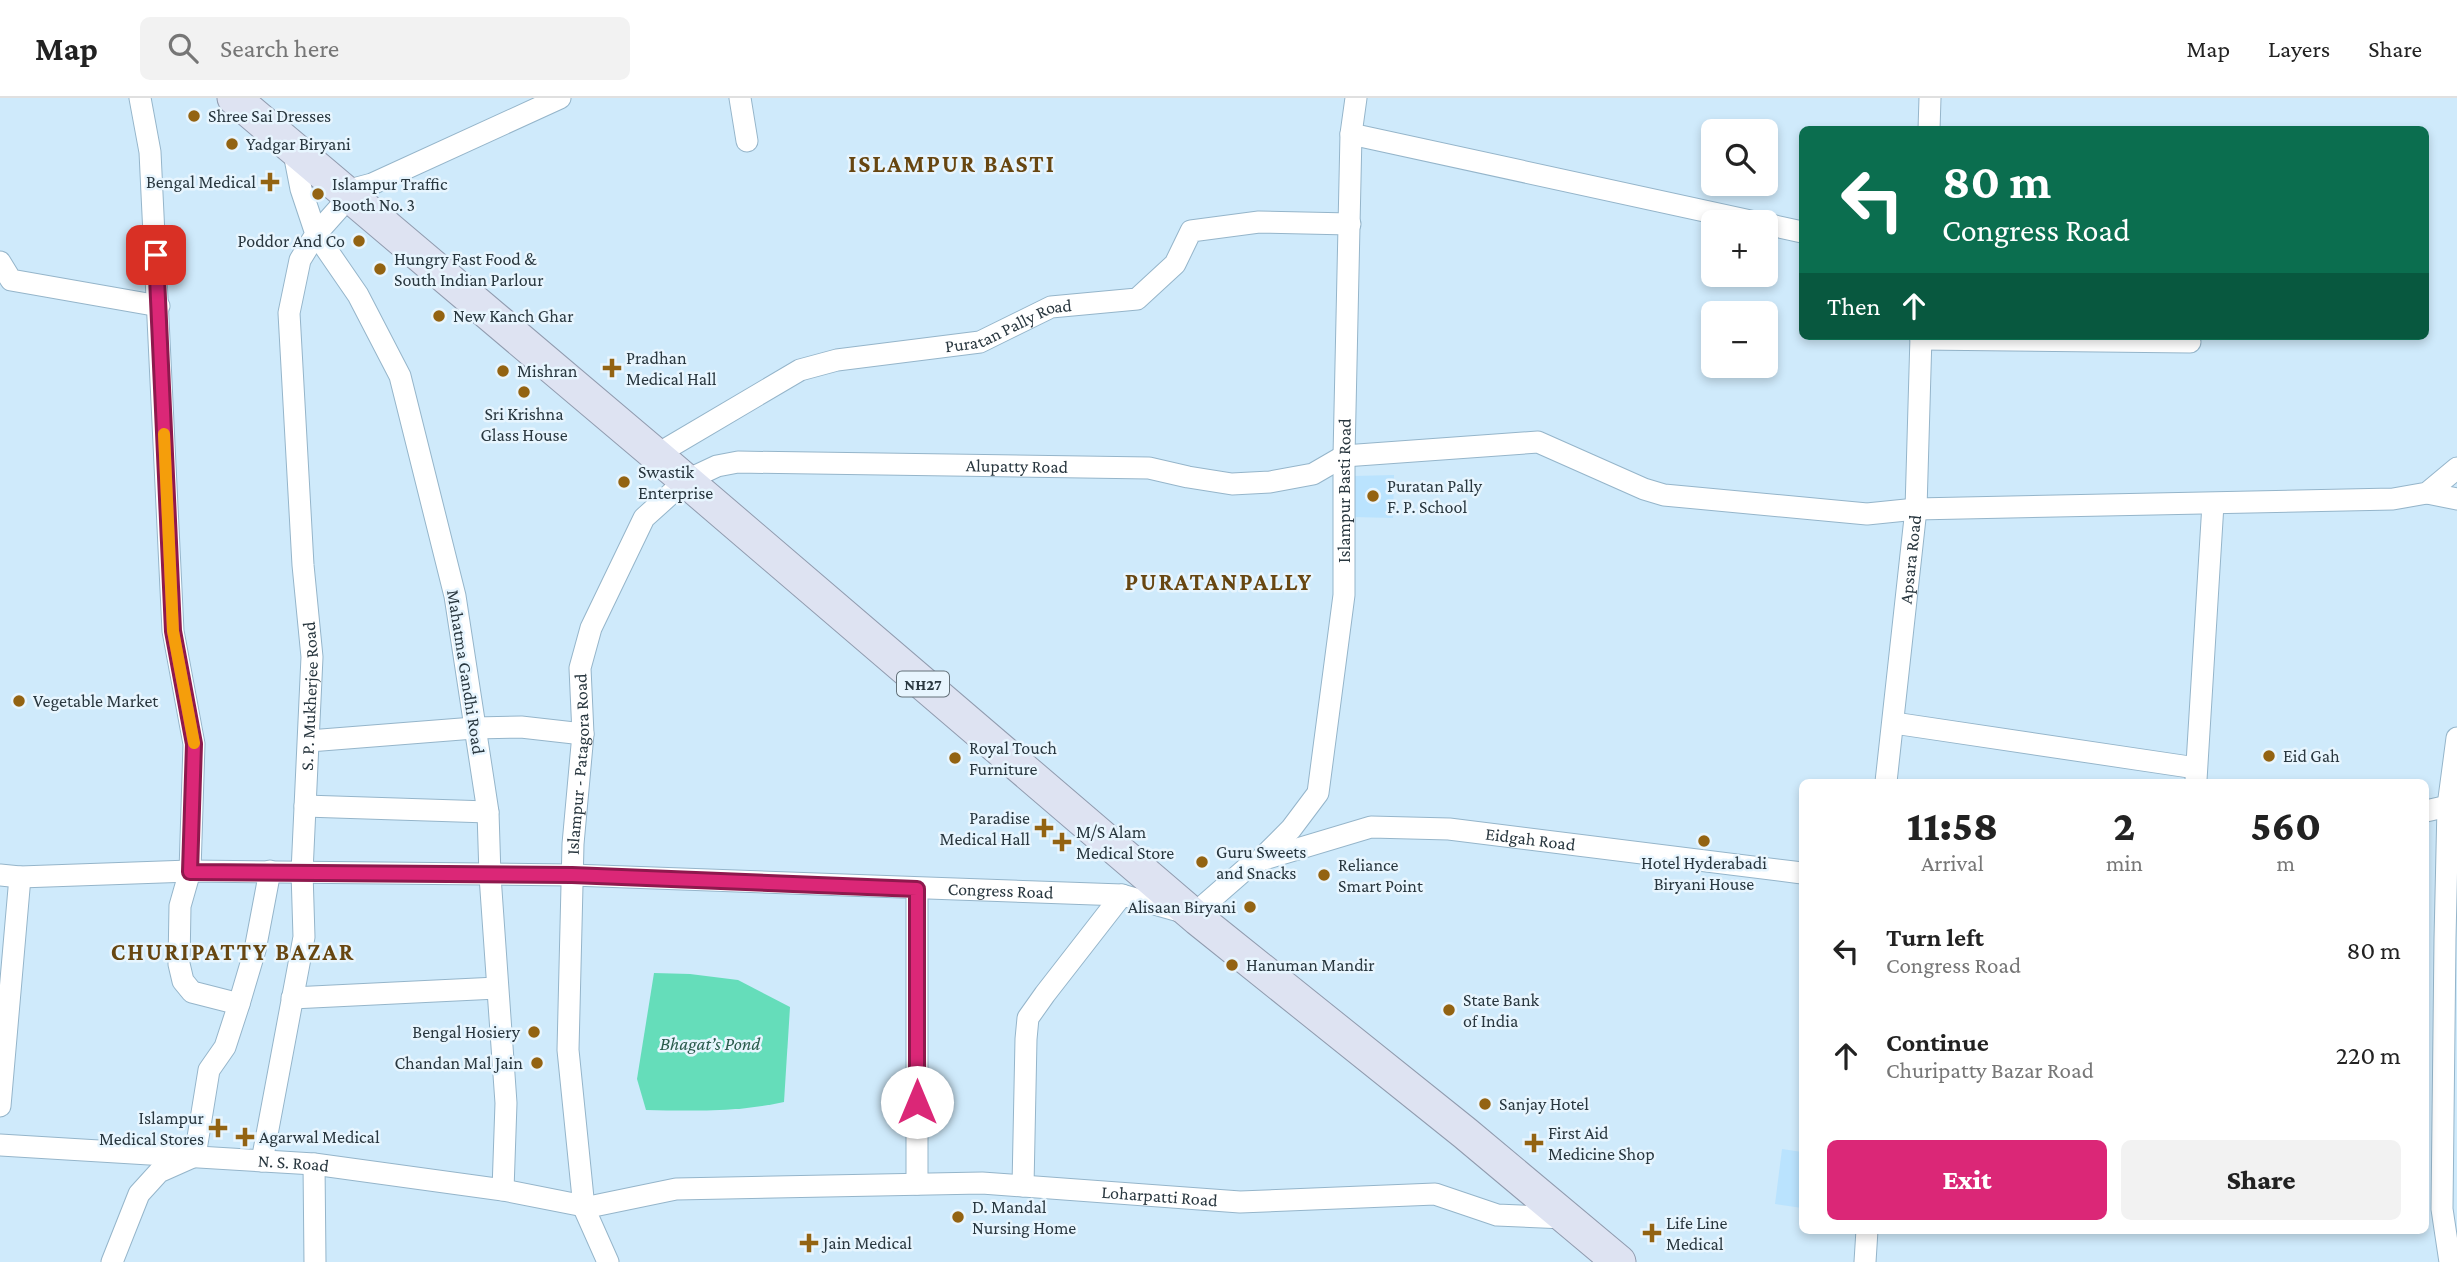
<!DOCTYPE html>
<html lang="en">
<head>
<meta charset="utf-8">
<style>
	body { margin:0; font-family:"Crimson Pro",serif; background:#f2f2f2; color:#222; height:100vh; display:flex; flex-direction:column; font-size:26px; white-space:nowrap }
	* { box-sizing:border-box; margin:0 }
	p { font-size:23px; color:#767676 }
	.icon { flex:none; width:38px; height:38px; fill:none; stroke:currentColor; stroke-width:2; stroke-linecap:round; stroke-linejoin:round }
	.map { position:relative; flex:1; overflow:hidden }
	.details { position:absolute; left:1799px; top:681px; width:630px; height:455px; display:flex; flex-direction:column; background:#fff; border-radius:10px; box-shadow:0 4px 10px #0003 }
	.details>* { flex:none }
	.banner { position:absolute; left:1799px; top:28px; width:630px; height:214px; border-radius:10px; box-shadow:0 4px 10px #0003; background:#0b6e4f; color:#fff; overflow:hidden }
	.controls { position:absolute; left:1701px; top:21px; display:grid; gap:14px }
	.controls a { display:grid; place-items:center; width:77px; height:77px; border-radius:10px; background:#fff; box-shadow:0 4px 10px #0003; font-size:35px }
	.pin { position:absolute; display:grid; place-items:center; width:60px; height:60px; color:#fff; margin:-30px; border-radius:14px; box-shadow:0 4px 10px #0006 }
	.me { position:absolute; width:77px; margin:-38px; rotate:0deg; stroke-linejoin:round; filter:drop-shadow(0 0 5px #0008) }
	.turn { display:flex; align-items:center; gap:24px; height:147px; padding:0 28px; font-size:32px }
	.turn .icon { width:91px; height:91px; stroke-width:2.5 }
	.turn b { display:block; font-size:49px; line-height:60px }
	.then { display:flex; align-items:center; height:66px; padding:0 28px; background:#0003; gap:14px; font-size:26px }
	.eta { display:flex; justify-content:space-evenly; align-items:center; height:119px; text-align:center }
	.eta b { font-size:42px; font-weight:800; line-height:49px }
	.action { display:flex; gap:14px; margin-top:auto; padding:14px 28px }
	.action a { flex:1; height:80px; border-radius:10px; background:#db2777; color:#fff; font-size:28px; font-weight:800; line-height:80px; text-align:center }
	.action a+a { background:#f2f2f2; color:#222 }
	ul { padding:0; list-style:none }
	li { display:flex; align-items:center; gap:21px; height:105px; padding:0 28px }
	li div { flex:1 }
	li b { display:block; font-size:26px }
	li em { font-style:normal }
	header { display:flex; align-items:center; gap:42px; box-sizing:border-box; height:98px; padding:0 35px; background:#fff; border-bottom:2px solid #e0e0e0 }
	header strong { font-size:33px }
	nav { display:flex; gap:38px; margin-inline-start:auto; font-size:24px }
	.search { width:490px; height:63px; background:#f2f2f2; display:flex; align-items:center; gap:18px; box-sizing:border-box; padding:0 24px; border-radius:10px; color:#767676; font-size:26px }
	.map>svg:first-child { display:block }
	.built { fill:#bae3fe }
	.water { fill:#65ddba }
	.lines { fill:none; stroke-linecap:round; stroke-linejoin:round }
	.minor-casing { stroke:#95b5ca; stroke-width:23 }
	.primary-casing { stroke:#909bae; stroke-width:35 }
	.minor { stroke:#fff; stroke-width:21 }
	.primary { stroke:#dee3f2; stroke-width:33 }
	.route-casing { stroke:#8e194d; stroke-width:18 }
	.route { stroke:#db2777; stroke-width:12 }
	.slow { stroke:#f59e0b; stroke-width:12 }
	.poi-dot { fill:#936312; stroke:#e7f5fe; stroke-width:2.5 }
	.labels { text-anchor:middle; stroke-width:5; stroke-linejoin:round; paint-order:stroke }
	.shield { fill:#e7f5fe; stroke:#627078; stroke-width:2 }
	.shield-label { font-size:16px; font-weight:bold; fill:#29373f }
	.poi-label { font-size:18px; fill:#29373f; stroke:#e7f5fe; text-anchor:start }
	.street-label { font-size:18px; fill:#29373f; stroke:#e7f5fe }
	.water-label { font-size:19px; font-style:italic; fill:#295b4c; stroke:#e7f5fe }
	.district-label { font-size:24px; font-weight:bold; letter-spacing:2px; fill:#674611; stroke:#e7f5fe }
</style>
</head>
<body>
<header>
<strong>Map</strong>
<div class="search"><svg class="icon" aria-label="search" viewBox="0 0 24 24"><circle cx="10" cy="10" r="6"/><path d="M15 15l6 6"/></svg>Search here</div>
<nav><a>Map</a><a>Layers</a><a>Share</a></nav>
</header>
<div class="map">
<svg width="2457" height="1164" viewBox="0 0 2457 1164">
	<rect width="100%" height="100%" fill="#cfeafb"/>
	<path class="built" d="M 1394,377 L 1393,420 L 1353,419 L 1353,378 Z
		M 1782,1051 L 1802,1054 L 1802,1110 L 1775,1106 Z"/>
	<path class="water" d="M 654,875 L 690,876 L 738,882 L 790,909 L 784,1004 C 738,1014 692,1013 646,1012 L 637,981 Z"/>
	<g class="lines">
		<defs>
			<g id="minor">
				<path d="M 140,0 L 150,54 L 173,533 L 194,646 L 190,773 L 180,808 L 179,866 L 183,883 L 192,894 L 239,906"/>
				<path d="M 740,0 L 747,43"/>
				<path d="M 1929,32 L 1930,0"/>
				<path d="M 1351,36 L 1755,124"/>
				<path d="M 1766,126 L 1802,134"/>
				<path d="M 0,164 L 11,182 L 159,208"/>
				<path d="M 1921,241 L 2190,244"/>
				<path id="s1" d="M 656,357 L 800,272 L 837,262 L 980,244 L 1051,209 L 1137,201 L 1175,166 L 1191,133 L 1259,124 L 1350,126"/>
				<path d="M 2427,395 L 2457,401"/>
				<path d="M 1894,625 L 2196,670"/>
				<path d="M 309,643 L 474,630 L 521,629 L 583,636"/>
				<path d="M 2196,682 L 2213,406"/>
				<path id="s2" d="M 1886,684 L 1916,411 L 1921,238"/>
				<path d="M 305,708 L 488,714"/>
				<path d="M 2426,713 L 2448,708"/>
				<path id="s3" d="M 1262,760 L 1291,731 L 1318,695 L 1344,497 L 1344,358 L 1351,36 L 1356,0"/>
				<path id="s4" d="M 0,777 L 20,779 L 190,773 L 572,777 L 1122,797 L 1193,817 L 1248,769 L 1261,762 L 1371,729 L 1449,731 L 1802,775"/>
				<path d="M 917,791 L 917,1086"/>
				<path d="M 292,900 L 497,890"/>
				<path d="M 0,1008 L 20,779"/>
				<path id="s5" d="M 0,1047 L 314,1066 L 503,1092 L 584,1108"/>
				<path id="s6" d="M 262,1063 L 304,839 L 302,774 L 312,559 L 303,467 L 289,215 L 300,162 L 316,136 L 301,91 L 293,50"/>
				<path d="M 314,1066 L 315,1164"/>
				<path d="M 1023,1088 L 1026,941 L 1028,920 L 1045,896 L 1122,797"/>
				<path d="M 503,1092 L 506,1005 L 490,778 L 488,714 L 455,498 L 400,278 L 358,197 L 316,136 L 357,90 L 372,86 L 560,0"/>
				<path id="s7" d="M 584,1110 L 676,1091 L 982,1085 L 1240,1104 L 1435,1096 L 1497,1117 L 1565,1120"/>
				<path d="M 112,1164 L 139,1096 L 159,1074 L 195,1058 L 209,972 L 225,949 L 239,906 L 255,852 L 270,773"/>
				<path id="s8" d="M 608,1164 L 584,1110 L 568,952 L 573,746 L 583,636 L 580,570 L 591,530 L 644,420 L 685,383 L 717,368 L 738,364 L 1149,370 L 1188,379 L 1232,386 L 1270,384 L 1313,376 L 1344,358 L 1538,344 L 1644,391 L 1664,397 L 1867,416 L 1916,411 L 2393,401 L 2427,395 L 2457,370"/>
				<path d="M 1865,1164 L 1867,1132"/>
				<path d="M 2450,1164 L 2442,1111 L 2445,841 L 2448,708 L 2457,640"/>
			</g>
			<path id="primary" d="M 234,0 L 656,357 L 1198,821 L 1465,1035 L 1619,1164"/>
		</defs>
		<use href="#minor" class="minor-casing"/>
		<use href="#primary" class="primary-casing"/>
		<use href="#minor" class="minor"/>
		<use href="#primary" class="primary"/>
	</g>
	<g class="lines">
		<defs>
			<path id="route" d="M 156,157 L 173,533 L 194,646 L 190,774 L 572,777 L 917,791 L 917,1004"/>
		</defs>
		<use href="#route" class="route-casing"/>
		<use href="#route" class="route"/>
		<path class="slow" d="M 164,336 L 173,533 L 194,645"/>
	</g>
	<g class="poi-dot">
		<circle cx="194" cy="18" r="7"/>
		<circle cx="232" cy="46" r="7"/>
		<path d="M266.5 73.5h7v7h7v7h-7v7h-7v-7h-7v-7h7z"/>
		<circle cx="318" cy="96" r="7"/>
		<circle cx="359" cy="143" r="7"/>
		<circle cx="380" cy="171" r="7"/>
		<circle cx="439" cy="218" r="7"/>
		<path d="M608.5 259.5h7v7h7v7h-7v7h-7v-7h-7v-7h7z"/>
		<circle cx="503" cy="273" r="7"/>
		<circle cx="524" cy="294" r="7"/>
		<circle cx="624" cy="384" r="7"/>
		<circle cx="1373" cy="398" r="7"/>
		<circle cx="19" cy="603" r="7"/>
		<circle cx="2269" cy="658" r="7"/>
		<circle cx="955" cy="660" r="7"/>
		<path d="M1040.5 719.5h7v7h7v7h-7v7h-7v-7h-7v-7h7z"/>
		<circle cx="1704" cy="743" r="7"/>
		<path d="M1058.5 733.5h7v7h7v7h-7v7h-7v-7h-7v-7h7z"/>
		<circle cx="1202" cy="764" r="7"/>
		<circle cx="1324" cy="777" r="7"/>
		<circle cx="1250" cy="809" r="7"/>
		<circle cx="1232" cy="867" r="7"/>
		<circle cx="1449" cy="912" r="7"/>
		<circle cx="534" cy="934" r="7"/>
		<circle cx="537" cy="965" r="7"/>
		<circle cx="1485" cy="1006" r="7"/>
		<path d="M214.5 1019.5h7v7h7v7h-7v7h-7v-7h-7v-7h7z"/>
		<path d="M241.5 1028.5h7v7h7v7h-7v7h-7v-7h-7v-7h7z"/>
		<path d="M1530.5 1034.5h7v7h7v7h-7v7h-7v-7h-7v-7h7z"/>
		<circle cx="958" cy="1119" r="7"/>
		<path d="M1648.5 1124.5h7v7h7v7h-7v7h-7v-7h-7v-7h7z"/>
		<path d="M805.5 1134.5h7v7h7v7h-7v7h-7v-7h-7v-7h7z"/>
	</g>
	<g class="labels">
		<rect class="shield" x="897" y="573.5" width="52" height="25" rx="5"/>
		<g class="shield-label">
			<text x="923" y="592">NH27</text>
		</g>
		<g class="poi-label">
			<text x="208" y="24">Shree Sai Dresses</text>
			<text x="246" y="52">Yadgar Biryani</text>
			<text x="256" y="90" text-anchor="end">Bengal Medical</text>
			<text x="332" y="92">Islampur Traffic<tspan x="332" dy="21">Booth No. 3</tspan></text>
			<text x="345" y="149" text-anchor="end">Poddor And Co</text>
			<text x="394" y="167">Hungry Fast Food &amp;<tspan x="394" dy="21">South Indian Parlour</tspan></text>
			<text x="453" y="224">New Kanch Ghar</text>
			<text x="626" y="266">Pradhan<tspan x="626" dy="21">Medical Hall</tspan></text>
			<text x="517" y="279">Mishran</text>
			<text x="524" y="322" text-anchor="middle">Sri Krishna<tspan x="524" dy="21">Glass House</tspan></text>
			<text x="638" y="380">Swastik<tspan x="638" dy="21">Enterprise</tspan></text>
			<text x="1387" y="394">Puratan Pally<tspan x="1387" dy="21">F. P. School</tspan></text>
			<text x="33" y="609">Vegetable Market</text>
			<text x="969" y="656">Royal Touch<tspan x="969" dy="21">Furniture</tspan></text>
			<text x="2283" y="664">Eid Gah</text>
			<text x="1030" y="726" text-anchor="end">Paradise<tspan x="1030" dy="21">Medical Hall</tspan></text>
			<text x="1076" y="740">M/S Alam<tspan x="1076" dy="21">Medical Store</tspan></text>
			<text x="1216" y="760">Guru Sweets<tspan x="1216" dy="21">and Snacks</tspan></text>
			<text x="1704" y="771" text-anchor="middle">Hotel Hyderabadi<tspan x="1704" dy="21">Biryani House</tspan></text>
			<text x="1338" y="773">Reliance<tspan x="1338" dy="21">Smart Point</tspan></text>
			<text x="1236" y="815" text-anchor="end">Alisaan Biryani</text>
			<text x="1246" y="873">Hanuman Mandir</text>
			<text x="1463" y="908">State Bank<tspan x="1463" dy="21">of India</tspan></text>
			<text x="520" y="940" text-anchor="end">Bengal Hosiery</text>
			<text x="523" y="971" text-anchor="end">Chandan Mal Jain</text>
			<text x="1499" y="1012">Sanjay Hotel</text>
			<text x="204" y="1026" text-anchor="end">Islampur<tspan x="204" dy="21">Medical Stores</tspan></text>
			<text x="1548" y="1041">First Aid<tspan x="1548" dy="21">Medicine Shop</tspan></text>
			<text x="259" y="1045">Agarwal Medical</text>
			<text x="972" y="1115">D. Mandal<tspan x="972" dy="21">Nursing Home</tspan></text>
			<text x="1666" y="1131">Life Line<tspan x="1666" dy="21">Medical</tspan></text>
			<text x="823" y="1151">Jain Medical</text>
		</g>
		<g class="street-label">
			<text dy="6" stroke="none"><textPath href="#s1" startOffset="382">Puratan Pally Road</textPath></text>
			<text dy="6" stroke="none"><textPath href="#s8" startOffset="1155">Alupatty Road</textPath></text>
			<text dy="6" stroke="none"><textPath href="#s3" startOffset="390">Islampur Basti Road</textPath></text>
			<text dy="6" stroke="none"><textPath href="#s2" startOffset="224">Apsara Road</textPath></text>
			<text transform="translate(466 574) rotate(81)" y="6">Mahatma Gandhi Road</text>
			<text dy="6" stroke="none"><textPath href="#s6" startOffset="469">S. P. Mukherjee Road</textPath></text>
			<text dy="6" stroke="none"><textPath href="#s8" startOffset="504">Islampur - Patagora Road</textPath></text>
			<text dy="6" stroke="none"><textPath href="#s4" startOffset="1559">Eidgah Road</textPath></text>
			<text dy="6" stroke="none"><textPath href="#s4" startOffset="1001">Congress Road</textPath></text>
			<text dy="6" stroke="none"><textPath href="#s5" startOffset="294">N. S. Road</textPath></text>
			<text dy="6" stroke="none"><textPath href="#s7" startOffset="578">Loharpatti Road</textPath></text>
		</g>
		<g class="water-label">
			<text x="710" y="952">Bhagat’s Pond</text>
		</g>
		<g class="district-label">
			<text x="952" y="74">ISLAMPUR BASTI</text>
			<text x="1219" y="492">PURATANPALLY</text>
			<text x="233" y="862">CHURIPATTY BAZAR</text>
		</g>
	</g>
</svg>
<div class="controls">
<a><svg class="icon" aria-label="search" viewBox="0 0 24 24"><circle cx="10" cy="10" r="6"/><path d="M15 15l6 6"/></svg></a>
<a>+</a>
<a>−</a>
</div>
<div class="pin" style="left:156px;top:157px;background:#d93025"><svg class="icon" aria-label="arrive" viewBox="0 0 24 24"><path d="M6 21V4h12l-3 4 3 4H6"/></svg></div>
<svg class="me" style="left:917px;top:1004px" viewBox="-20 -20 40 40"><circle r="19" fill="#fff"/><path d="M0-13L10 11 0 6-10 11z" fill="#db2777"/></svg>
<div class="banner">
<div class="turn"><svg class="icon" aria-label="left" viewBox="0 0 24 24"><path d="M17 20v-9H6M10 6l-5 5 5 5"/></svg><div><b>80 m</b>Congress Road</div></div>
<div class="then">Then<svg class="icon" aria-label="ahead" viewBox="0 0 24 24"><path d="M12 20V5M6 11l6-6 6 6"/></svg></div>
</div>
<section class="details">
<div class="eta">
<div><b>11:58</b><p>Arrival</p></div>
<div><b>2</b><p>min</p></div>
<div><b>560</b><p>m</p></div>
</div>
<ul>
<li><svg class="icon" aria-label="left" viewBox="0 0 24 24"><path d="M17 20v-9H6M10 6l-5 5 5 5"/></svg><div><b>Turn left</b><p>Congress Road</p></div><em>80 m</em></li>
<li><svg class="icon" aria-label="ahead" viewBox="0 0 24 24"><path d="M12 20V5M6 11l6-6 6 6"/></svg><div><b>Continue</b><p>Churipatty Bazar Road</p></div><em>220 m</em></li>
</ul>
<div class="action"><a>Exit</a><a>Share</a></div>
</section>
</div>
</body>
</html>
